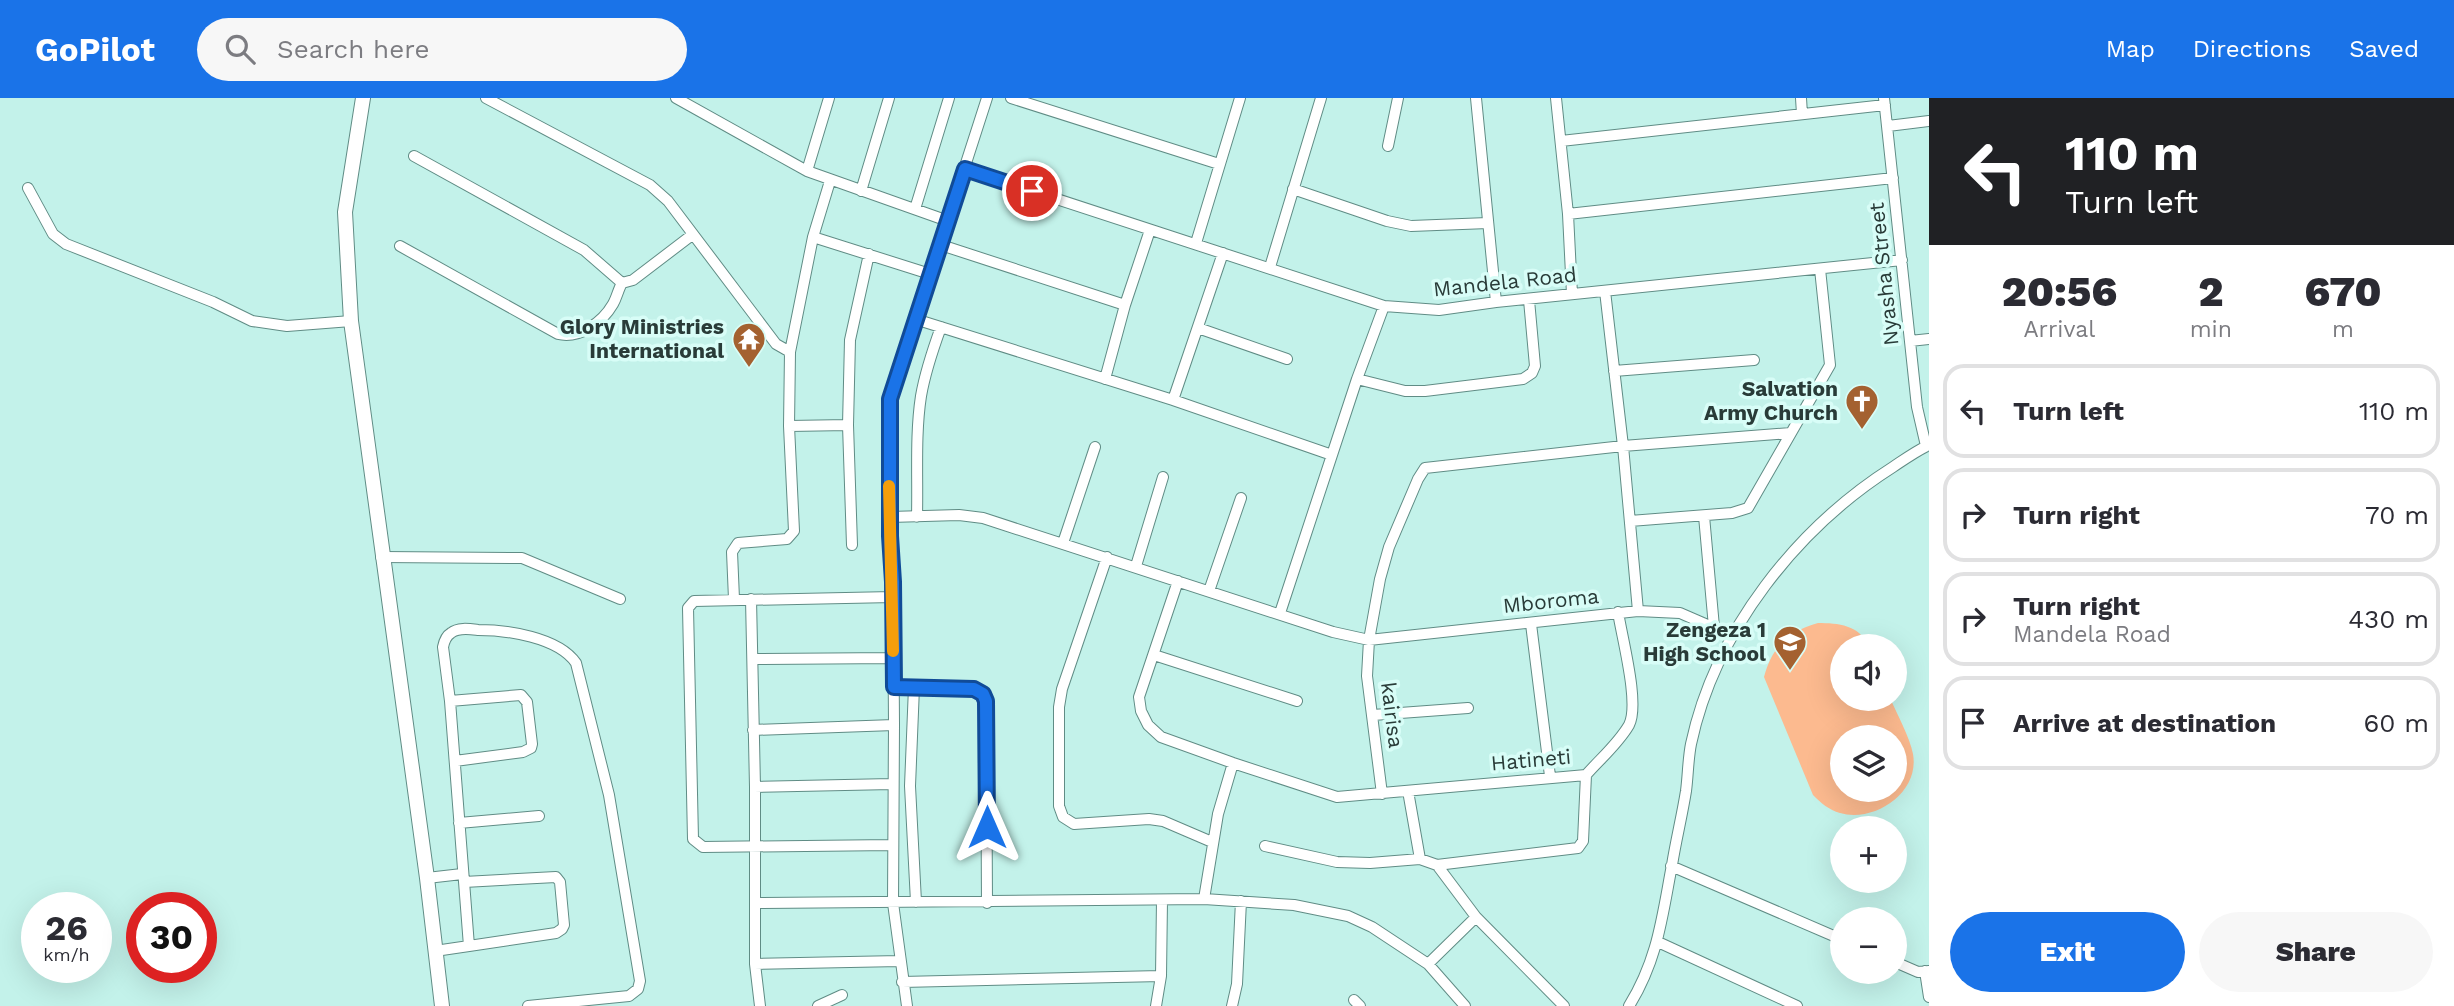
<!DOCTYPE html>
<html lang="en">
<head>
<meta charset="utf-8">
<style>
	body { margin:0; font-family:"Work Sans",sans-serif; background:#f7f7f7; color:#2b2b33; height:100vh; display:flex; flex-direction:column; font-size:26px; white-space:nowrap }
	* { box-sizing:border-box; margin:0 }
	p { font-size:23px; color:#7c7c81 }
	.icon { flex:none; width:38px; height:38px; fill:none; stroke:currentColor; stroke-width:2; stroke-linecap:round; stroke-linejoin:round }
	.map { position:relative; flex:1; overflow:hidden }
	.sheet { display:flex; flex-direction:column; background:#fff; width:525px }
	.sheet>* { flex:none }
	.hud { background:#202124; color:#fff; overflow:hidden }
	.controls { position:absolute; left:1830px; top:536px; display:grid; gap:14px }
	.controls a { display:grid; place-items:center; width:77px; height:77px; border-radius:50%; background:#fff; box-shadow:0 7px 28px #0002; font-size:35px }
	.speed { position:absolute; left:21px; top:794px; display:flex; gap:14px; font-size:35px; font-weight:700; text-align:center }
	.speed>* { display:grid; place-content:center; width:91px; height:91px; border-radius:50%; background:#fff; box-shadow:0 7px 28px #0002; line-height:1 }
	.speed small { font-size:18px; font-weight:400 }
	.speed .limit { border:10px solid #d22; background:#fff; color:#111 }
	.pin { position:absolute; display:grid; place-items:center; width:60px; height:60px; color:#fff; margin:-30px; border:4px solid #fff; border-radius:50%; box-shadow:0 2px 7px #0007 }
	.me { position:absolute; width:77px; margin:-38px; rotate:0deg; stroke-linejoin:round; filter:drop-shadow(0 0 5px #0008) }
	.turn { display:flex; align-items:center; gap:24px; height:147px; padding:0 21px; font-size:32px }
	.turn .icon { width:91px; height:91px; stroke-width:2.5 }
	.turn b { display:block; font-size:49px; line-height:60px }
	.eta { display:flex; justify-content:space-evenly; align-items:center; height:119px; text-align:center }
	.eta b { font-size:42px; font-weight:800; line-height:49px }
	.button { display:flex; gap:14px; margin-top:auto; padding:14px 21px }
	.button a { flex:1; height:80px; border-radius:42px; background:#1a73e8; color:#fff; font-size:28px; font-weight:800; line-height:80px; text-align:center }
	.button a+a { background:#f7f7f7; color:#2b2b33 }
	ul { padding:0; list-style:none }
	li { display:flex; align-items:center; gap:21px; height:94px; margin:0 14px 10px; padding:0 7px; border:4px solid #e1e1e2; border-radius:21px }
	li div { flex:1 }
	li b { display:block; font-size:26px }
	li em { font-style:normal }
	header { display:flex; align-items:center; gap:42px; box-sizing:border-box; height:98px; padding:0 35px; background:#1a73e8; color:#fff }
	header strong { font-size:33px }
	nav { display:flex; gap:38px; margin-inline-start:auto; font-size:24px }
	.search { width:490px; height:63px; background:#f7f7f7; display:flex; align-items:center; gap:18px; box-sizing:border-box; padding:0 24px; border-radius:38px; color:#7c7c81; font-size:26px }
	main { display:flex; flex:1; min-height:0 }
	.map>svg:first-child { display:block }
	.pitch { fill:#fcba8f; fill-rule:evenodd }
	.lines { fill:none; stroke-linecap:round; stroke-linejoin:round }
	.minor-casing { stroke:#608c85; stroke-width:12 }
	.major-casing { stroke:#608c85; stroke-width:16 }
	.minor { stroke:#fff; stroke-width:10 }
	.major { stroke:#fff; stroke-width:14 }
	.route-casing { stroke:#114b97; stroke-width:18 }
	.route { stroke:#1a73e8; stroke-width:12 }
	.slow { stroke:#f59e0b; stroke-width:12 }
	.labels { text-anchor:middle; stroke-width:7; stroke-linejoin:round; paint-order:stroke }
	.street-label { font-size:21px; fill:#293b38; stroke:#d8fdf7 }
	.poi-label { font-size:21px; font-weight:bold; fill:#293b38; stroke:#d8fdf7; text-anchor:end }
</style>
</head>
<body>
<header>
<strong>GoPilot</strong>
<div class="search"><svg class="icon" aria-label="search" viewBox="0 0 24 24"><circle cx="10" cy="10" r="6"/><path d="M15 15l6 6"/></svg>Search here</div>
<nav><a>Map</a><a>Directions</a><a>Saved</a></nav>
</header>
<main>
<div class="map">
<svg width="1929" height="908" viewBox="0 0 1929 908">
	<rect width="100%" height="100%" fill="#c3f2ea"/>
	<path class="pitch" d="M 1818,525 C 1838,525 1860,527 1868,548 L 1843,548 L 1843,600 L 1890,600 C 1897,616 1910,640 1913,656 C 1920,695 1874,725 1840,715 C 1829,712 1821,705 1813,697 L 1764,579 C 1772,549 1788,533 1818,525 ZM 1843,639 L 1895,639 L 1895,691 L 1843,691 Z"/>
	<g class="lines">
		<defs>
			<path id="minor" d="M 486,0 L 650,87 L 668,103 L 776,246 L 790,254
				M 676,0 L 807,73 L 948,123
				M 1011,0 L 1219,66
				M 1476,0 L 1496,204
				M 1556,0 L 1568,116 L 1572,196
				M 1801,0 L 1802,16
				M 1884,0 L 1917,309 L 1926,348
				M 1888,28 L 1929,23
				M 1561,43 L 1885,7
				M 1388,48 L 1398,0
				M 414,58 L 584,152 L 622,185 L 633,182 L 692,137
				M 965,71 L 1384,208 L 1439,212 L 1496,204 L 1902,162
				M 807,73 L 829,0
				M 28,90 L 53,136 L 66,146 L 213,204 L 252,223 L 287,228 L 351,223
				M 1293,91 L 1387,123 L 1411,128 L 1488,125
				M 861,93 L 889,0
				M 915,111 L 949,0
				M 1568,116 L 1893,80
				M 813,139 L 930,176
				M 1196,145 L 1240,0
				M 941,147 L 1125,207
				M 400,148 L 558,236 C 579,241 602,225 613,206 C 617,199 618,192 622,185
				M 1270,169 L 1321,0
				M 1605,193 L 1623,348 L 1638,513
				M 915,221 L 1173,302 L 1332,357
				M 1198,230 L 1287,261
				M 1910,243 L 1929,241
				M 1614,273 L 1754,262
				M 1105,281 L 1125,207 L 1150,132
				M 1357,281 L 1405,293 L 1425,293 L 1523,281 L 1532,275 L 1535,268 L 1529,202
				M 1173,302 L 1223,155
				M 789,328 L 848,327
				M 1704,418 L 1714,529
				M 890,419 L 959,417 L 983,420 L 1333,534 L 1369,542 L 1638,513 L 1680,515 L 1733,538
				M 917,419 C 918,379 915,337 921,298 C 925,275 933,251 941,229
				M 1630,423 L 1732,415 L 1748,410 L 1830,267 L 1820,171
				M 1063,445 L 1095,349
				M 852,447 L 848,327 L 850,242 L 869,156
				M 381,459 L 522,460 L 620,501
				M 1107,459 L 1062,591 L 1059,609 L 1059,708 L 1063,719 L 1074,726 L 1149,721 L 1163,723 L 1212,744
				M 1136,468 L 1163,379
				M 1178,483 L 1139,599 L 1141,613 L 1148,627 L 1161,639 L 1233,665 L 1337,699 L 1586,677 C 1600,661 1618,646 1629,627 C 1640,606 1622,540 1618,514
				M 1209,493 L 1241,400
				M 734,501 L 732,454 L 738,445 L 787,441 L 794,433 L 789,328 L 790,254 L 813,139 L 830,83
				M 751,501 L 755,689 L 755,866 L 760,908
				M 1280,515 L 1357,281 L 1384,208
				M 1531,526 L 1550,678
				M 1154,557 L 1297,603
				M 753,561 L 894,560
				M 894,589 L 974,591 L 983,596 L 986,603 L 987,805
				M 914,589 L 910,688 L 916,804
				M 450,603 L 521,597 L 527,604 L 532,646 L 531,650 L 523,654 L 455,663
				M 1373,617 L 1468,610
				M 753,632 L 894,627
				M 755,689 L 892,686
				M 1408,693 L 1420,761
				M 1382,696 L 1367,578 L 1369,542 L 1380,481 L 1389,449 L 1418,381 L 1425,370 L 1623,348 L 1791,335
				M 459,725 L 539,718
				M 892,747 L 703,749 L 693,741 L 688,510 L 694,503 L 893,499
				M 1265,748 L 1337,764 L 1370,765 L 1420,761 L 1437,767 L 1476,819 L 1564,908
				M 1437,767 L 1578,750 L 1583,743 L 1586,677
				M 1671,768 L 1843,842
				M 427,780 L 462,776
				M 464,784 L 556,779 L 560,784 L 564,827 L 562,831 L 556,835 L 469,848
				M 1204,801 L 1218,716 L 1233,665
				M 756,805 L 1204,801 L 1294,807 L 1348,818 L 1372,829 L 1428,866 L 1465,908
				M 1658,844 L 1797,908
				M 435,853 L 469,848 L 450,603 L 443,549 C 444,544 446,538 451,535 C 458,529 470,531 478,532 C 507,532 558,539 576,565 L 609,697 L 640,883 L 638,891 L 629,898 L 528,908
				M 1895,864 L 1918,874 L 1929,873
				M 755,866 L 900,863
				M 1428,866 L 1476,819
				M 1925,873 L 1929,899
				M 902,884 L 1161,878
				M 1354,902 L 1360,908
				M 818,908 L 842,897
				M 907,908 L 893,805 L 894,627 L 893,484 L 890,456 L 890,301 L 987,0
				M 1156,908 L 1161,878 L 1162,802
				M 1232,908 L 1237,886 L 1241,803
				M 1629,908 C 1658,861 1662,819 1672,767 C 1676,742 1682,718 1686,693 C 1688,678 1688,661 1691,646 C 1715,533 1797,430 1893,369 C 1905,361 1916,353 1929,347"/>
			<path id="major" d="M 363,0 L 345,114 L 351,223 L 427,780 L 442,908"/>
		</defs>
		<use href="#minor" class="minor-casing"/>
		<use href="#major" class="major-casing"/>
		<use href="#minor" class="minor"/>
		<use href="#major" class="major"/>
	</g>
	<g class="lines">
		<defs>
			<path id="route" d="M 987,729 L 986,603 L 983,596 L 974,591 L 894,589 L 893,484 L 890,438 L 890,301 L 965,71 L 1032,93"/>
		</defs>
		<use href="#route" class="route-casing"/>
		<use href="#route" class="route"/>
		<path class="slow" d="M 889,388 L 893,553"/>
	</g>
	<defs>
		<symbol id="temple-pin" viewBox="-11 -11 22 30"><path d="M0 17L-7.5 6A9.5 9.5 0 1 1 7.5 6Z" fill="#a46130" stroke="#d8fdf7"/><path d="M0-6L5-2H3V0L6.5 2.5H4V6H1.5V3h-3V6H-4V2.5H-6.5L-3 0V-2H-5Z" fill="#fff"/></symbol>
		<symbol id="church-pin" viewBox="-11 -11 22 30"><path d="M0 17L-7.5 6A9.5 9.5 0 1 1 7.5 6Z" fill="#a46130" stroke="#d8fdf7"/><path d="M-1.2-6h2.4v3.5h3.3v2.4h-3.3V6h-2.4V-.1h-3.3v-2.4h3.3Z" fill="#fff"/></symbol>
		<symbol id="school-pin" viewBox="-11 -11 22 30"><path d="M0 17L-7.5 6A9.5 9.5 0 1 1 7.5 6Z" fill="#a46130" stroke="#d8fdf7"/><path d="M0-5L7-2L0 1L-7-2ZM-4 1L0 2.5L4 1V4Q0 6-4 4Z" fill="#fff"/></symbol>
	</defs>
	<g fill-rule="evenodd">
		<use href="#temple-pin" x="730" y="222" width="38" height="52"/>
		<use href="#church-pin" x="1843" y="284" width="38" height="52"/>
		<use href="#school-pin" x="1771" y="525" width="38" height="52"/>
	</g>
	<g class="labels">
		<g class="street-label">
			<text transform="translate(1884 176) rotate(-96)" y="7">Nyasha Street</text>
			<text transform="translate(1505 184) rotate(-6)" y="7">Mandela Road</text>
			<text transform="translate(1551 503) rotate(-6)" y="7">Mboroma</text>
			<text transform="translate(1392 617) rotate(83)" y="7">kairisa</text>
			<text transform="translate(1531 662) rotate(-5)" y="7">Hatineti</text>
		</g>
		<g class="poi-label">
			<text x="724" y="236">Glory Ministries<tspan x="724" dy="24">International</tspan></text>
			<text x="1838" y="298">Salvation<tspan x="1838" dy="24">Army Church</tspan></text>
			<text x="1766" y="539">Zengeza 1<tspan x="1766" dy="24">High School</tspan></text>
		</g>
	</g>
</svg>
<div class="controls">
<a><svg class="icon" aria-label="sound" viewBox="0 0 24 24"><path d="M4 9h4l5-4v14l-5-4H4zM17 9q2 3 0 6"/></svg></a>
<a><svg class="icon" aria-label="layers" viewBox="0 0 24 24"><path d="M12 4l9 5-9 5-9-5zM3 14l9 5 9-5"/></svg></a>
<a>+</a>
<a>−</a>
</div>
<div class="speed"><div>26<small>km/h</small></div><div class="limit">30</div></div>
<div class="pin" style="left:1032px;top:93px;background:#d93025"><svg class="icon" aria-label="arrive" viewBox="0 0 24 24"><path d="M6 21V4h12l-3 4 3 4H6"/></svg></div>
<svg class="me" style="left:987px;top:729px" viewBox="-20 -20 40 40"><path d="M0-17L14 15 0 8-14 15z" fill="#1a73e8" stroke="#fff" stroke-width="4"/></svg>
</div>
<section class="sheet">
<div class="hud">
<div class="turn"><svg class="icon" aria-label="left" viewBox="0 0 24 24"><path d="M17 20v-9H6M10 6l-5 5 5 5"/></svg><div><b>110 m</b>Turn left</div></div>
</div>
<div class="eta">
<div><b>20:56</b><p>Arrival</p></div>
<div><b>2</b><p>min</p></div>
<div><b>670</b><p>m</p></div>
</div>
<ul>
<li><svg class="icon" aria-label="left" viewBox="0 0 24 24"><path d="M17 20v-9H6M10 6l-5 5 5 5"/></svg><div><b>Turn left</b></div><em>110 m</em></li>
<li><svg class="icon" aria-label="right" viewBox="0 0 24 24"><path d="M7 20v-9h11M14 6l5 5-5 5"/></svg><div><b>Turn right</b></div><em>70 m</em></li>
<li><svg class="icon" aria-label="right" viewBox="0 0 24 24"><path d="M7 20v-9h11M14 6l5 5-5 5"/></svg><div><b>Turn right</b><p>Mandela Road</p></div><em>430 m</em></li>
<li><svg class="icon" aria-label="arrive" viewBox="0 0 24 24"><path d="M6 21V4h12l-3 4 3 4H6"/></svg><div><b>Arrive at destination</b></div><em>60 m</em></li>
</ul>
<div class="button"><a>Exit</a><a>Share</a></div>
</section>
</main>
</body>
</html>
